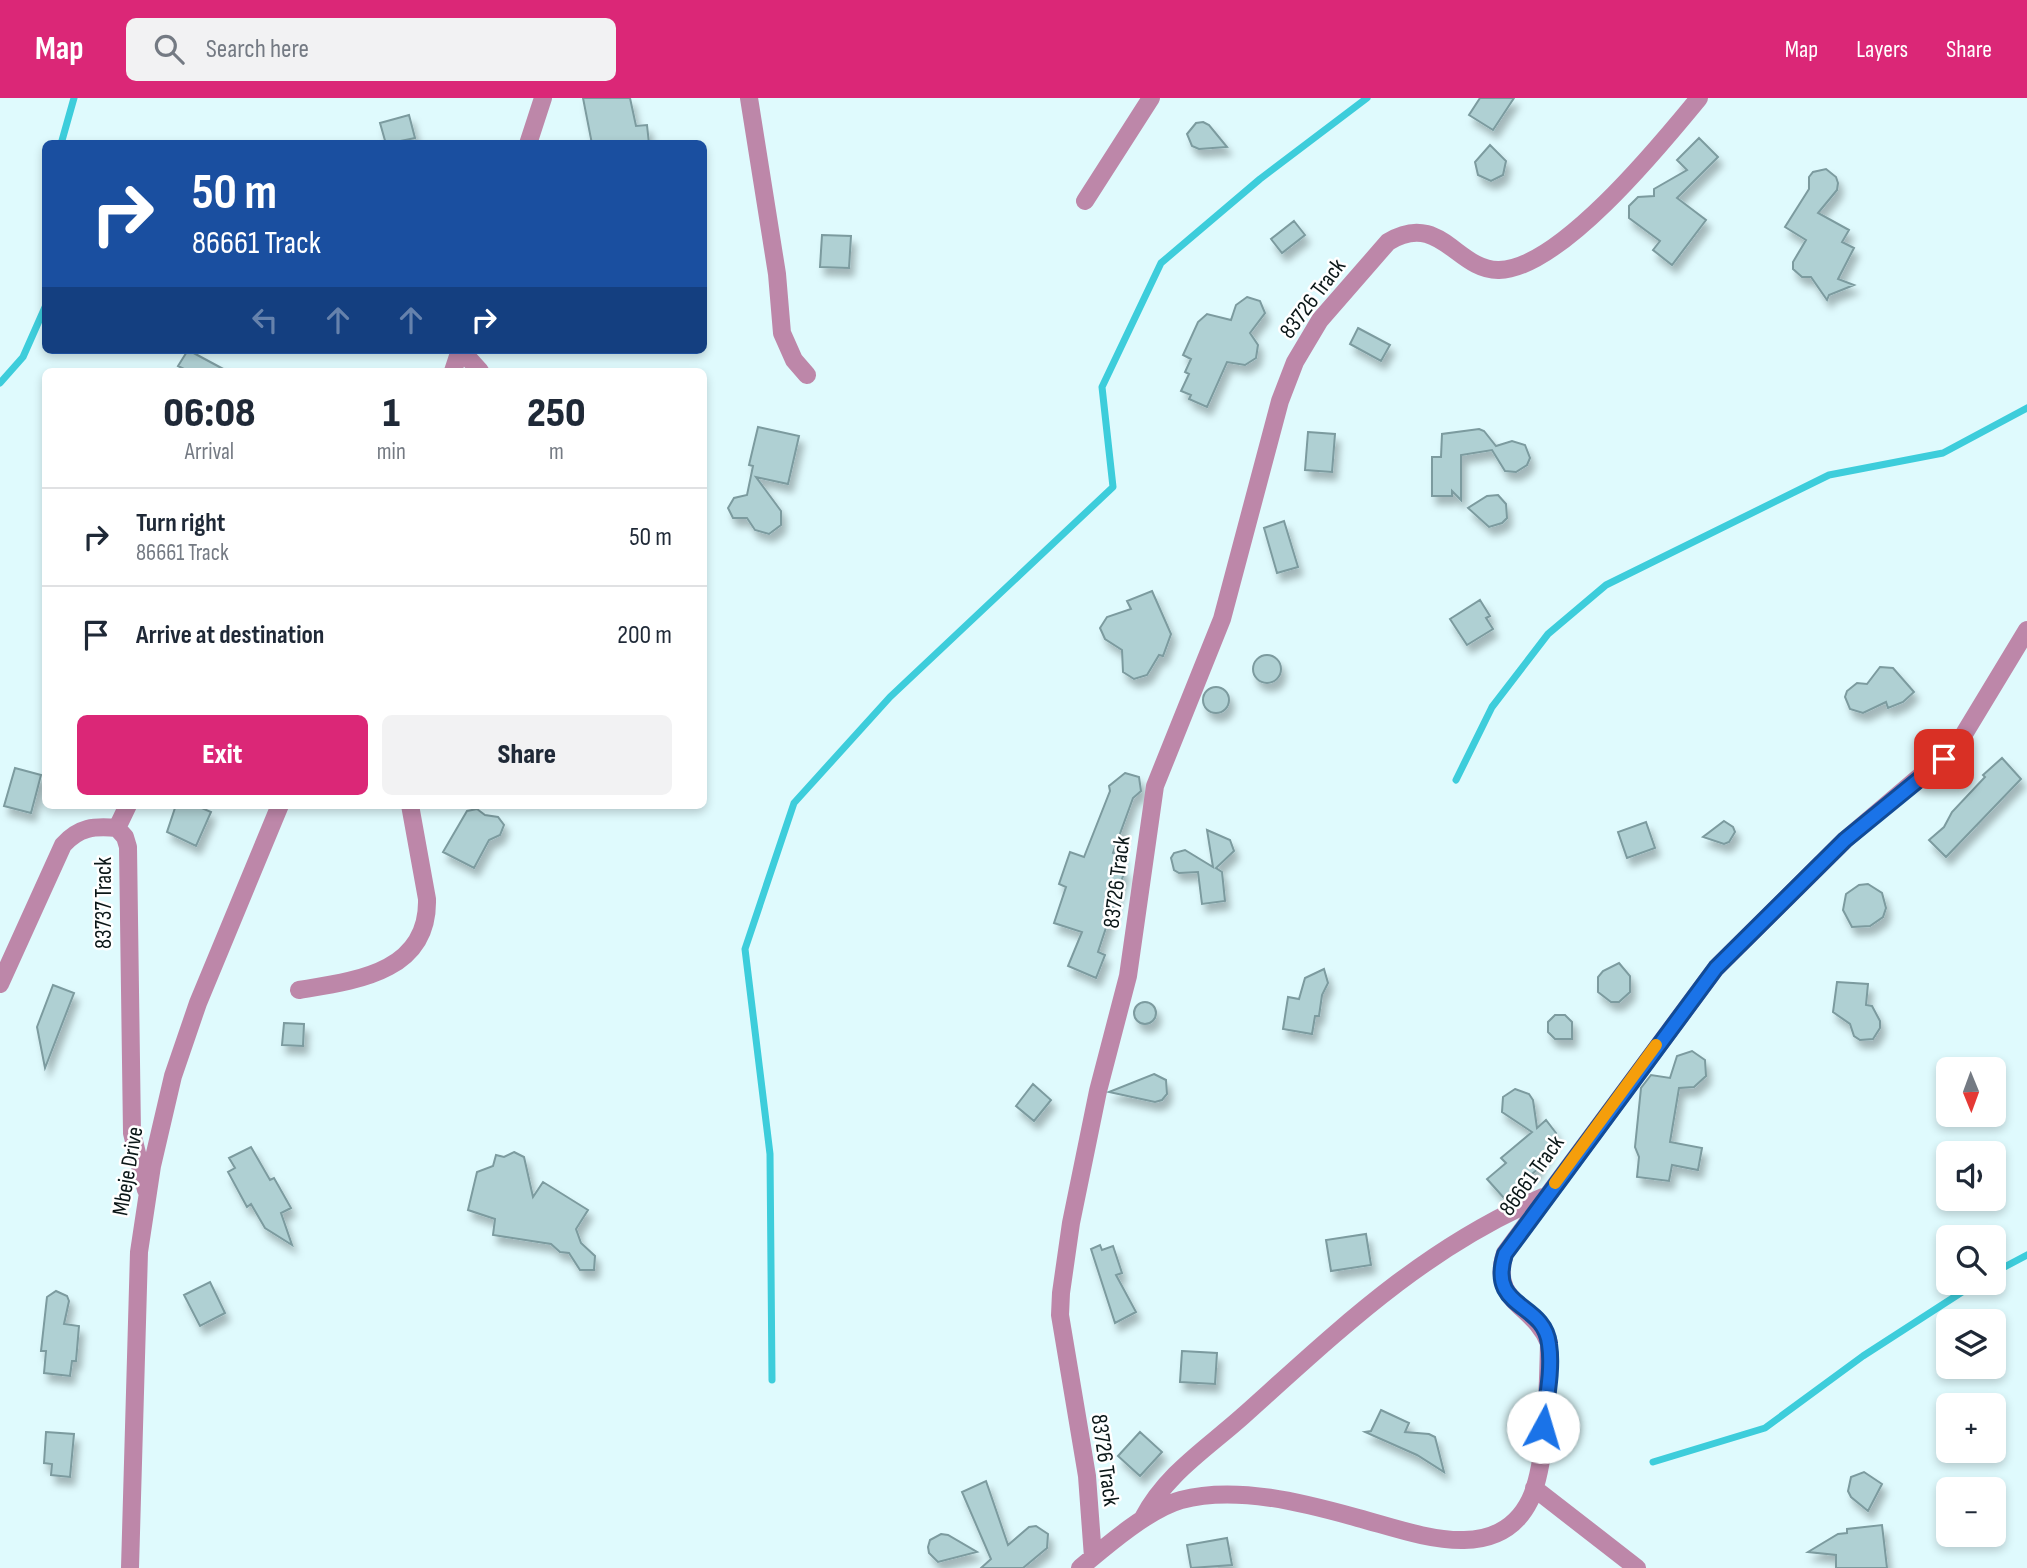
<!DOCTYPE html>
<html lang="en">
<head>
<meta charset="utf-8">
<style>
	body { margin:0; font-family:"Sofia Sans Condensed",sans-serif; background:#f2f2f3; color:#1f2937; height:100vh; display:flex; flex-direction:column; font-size:26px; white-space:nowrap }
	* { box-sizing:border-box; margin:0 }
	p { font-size:23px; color:#747a83 }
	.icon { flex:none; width:38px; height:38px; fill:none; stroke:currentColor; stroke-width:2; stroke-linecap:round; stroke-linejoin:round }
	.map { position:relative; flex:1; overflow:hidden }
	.sheet { position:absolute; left:42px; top:270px; width:665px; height:441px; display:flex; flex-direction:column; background:#fff; border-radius:10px; box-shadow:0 4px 10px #0003 }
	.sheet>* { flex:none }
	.guide { position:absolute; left:42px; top:42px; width:665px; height:214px; border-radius:10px; box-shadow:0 4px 10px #0003; background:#1a4fa0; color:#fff; overflow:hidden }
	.needle { width:46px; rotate:179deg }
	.controls { position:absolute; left:1936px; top:959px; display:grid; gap:14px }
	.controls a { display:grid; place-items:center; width:70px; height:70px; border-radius:10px; background:#fff; box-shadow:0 4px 10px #0003; font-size:35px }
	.pin { position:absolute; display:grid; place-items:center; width:60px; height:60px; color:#fff; margin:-30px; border-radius:14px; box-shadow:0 4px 10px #0006 }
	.me { position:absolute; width:77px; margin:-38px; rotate:6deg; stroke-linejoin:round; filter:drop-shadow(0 0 5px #0008) }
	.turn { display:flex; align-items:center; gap:24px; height:147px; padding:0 35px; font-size:32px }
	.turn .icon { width:91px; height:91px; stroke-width:2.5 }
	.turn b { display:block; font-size:49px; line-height:60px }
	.lanes { display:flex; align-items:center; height:66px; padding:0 35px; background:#0003; justify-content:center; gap:35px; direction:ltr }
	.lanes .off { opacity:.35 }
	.eta { display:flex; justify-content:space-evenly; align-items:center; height:119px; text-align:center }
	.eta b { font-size:42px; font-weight:800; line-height:49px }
	.cta { display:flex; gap:14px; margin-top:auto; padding:14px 35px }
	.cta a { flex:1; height:80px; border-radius:10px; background:#db2777; color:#fff; font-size:28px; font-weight:800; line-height:80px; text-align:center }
	.cta a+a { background:#f2f2f3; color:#1f2937 }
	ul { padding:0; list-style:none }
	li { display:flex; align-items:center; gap:21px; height:98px; padding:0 35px; border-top:2px solid #e0e1e3 }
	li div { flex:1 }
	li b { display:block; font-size:26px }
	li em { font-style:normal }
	header { display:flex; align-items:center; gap:42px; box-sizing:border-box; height:98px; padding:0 35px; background:#db2777; color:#fff }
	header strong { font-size:33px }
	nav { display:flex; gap:38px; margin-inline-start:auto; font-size:24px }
	.search { width:490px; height:63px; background:#f2f2f3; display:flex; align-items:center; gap:18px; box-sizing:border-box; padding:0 24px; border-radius:10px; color:#747a83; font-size:26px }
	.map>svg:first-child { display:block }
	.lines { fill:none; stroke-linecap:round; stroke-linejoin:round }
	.stream { stroke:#3dcddb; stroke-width:7 }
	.building { fill:#afd0d3; stroke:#7c9b9f; stroke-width:2; filter:url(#shadow) }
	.minor { stroke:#bd87a9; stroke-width:18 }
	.route-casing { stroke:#114b97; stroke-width:18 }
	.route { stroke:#1a73e8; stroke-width:12 }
	.slow { stroke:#f59e0b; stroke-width:12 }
	.labels { text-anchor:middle; stroke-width:5; stroke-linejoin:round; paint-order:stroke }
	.street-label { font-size:23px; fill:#0b1718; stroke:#fff }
</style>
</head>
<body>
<header>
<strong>Map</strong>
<div class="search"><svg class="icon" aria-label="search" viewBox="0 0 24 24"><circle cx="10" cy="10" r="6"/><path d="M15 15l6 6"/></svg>Search here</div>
<nav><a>Map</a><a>Layers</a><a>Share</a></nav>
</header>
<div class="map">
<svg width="2027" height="1470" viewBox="0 0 2027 1470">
	<defs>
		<filter id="shadow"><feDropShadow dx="4.5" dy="8" stdDeviation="3.5" flood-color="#0004"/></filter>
	</defs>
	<rect width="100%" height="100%" fill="#dffafd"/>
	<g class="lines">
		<path class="stream" d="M 61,46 L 74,0
			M 0,285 L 23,259 L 46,207
			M 1456,682 L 1492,609 L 1548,536 L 1606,487 L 1829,377 L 1943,355 L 2027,310
			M 1993,1175 L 2027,1157
			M 772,1282 L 770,1056 L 745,851 L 794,705 L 890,599 L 1113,389 L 1102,289 L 1161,165 L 1260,81 L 1367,0
			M 1653,1364 L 1765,1330 L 1863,1258 L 1976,1185"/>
	</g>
	<path class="building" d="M 583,0 L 630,0 L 636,28 L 647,27 L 649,46 L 592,46 Z
		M 1480,0 L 1514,0 L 1493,32 L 1469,17 Z
		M 409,17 L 415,40 L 386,46 L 380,25 Z
		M 1203,24 L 1209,27 L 1227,49 L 1199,51 L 1192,48 L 1187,36 L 1196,25 Z
		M 1699,40 L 1718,59 L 1677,100 L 1706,122 L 1672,167 L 1653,152 L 1660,143 L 1629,120 L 1629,108 L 1638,99 L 1654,98 L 1654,91 L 1687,72 L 1677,62 Z
		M 1490,47 L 1506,63 L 1503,77 L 1491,83 L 1478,77 L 1475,64 Z
		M 1826,71 L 1836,79 L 1838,85 L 1837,92 L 1818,115 L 1849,132 L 1842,144 L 1854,150 L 1838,181 L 1854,187 L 1829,197 L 1827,202 L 1811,179 L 1802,179 L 1793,171 L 1793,164 L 1806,142 L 1785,129 L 1809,91 L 1809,79 L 1813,74 Z
		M 1294,123 L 1305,137 L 1282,155 L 1271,141 Z
		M 822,137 L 851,138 L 849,170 L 820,169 Z
		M 1247,199 L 1260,203 L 1265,215 L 1250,235 L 1258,247 L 1256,260 L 1245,267 L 1227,264 L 1207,309 L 1189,301 L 1191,297 L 1181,293 L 1189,276 L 1185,274 L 1191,261 L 1183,257 L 1198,224 L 1207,216 L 1231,222 L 1236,207 Z
		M 1358,230 L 1390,247 L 1381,263 L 1350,246 Z
		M 188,252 L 227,273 L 188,273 L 178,268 Z
		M 758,329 L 799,338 L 788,386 L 756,379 L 781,413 L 781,427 L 769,436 L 755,432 L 747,420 L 733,420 L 728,410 L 734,400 L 747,397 L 753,368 L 749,367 Z
		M 1479,331 L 1484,333 L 1496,348 L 1512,343 L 1525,347 L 1530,360 L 1527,367 L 1516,374 L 1505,373 L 1492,352 L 1461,357 L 1461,402 L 1452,393 L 1452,398 L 1432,398 L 1432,359 L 1441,359 L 1442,336 Z
		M 1308,334 L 1335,336 L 1332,374 L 1305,372 Z
		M 1498,397 L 1506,406 L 1507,420 L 1502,425 L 1489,429 L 1468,410 L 1487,398 Z
		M 1284,423 L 1298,469 L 1277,475 L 1264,430 Z
		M 1152,493 L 1171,536 L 1163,558 L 1159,557 L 1147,577 L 1134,581 L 1123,574 L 1122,552 L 1105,541 L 1100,530 L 1107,519 L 1131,511 L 1127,503 Z
		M 1480,502 L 1490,518 L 1486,520 L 1493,531 L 1467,547 L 1450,521 Z
		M1253 571a14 14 0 1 1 28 0a14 14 0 1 1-28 0Z
		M 1880,569 L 1893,570 L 1914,594 L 1903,604 L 1888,610 L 1886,604 L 1863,615 L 1850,611 L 1845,599 L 1847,593 L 1857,585 L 1867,586 Z
		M1203 602a13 13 0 1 1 26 0a13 13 0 1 1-26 0Z
		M 2002,660 L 2021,681 L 1946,759 L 1929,742 L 1944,729 L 1952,714 L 1985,679 L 1983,677 Z
		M 15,670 L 41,677 L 31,715 L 4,708 Z
		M 1125,675 L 1139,679 L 1141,693 L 1133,700 L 1113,755 L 1122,758 L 1119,770 L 1125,772 L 1098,854 L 1105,857 L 1096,880 L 1068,868 L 1082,834 L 1054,825 L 1066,789 L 1059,786 L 1070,754 L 1084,759 L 1110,693 L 1109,688 Z
		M 176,707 L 195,707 L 211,714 L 196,748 L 167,734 Z
		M 477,711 L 485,717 L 498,719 L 504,727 L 500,737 L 489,742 L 474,770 L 443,754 L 467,713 Z
		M 1724,723 L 1733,729 L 1735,734 L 1729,744 L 1724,746 L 1703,739 Z
		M 1646,724 L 1655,750 L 1627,760 L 1618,734 Z
		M 1207,732 L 1230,742 L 1234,753 L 1216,770 L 1222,774 L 1225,803 L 1202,806 L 1198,774 L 1179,775 L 1174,772 L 1171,760 L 1174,755 L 1185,752 L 1213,769 Z
		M 1868,786 L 1882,795 L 1886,810 L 1883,819 L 1870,828 L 1852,829 L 1843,812 L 1846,796 L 1859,787 Z
		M 1619,865 L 1630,878 L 1630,894 L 1619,904 L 1611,904 L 1598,894 L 1598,879 L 1603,873 Z
		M 1324,871 L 1328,885 L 1322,897 L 1319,918 L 1315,918 L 1312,936 L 1283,931 L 1288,899 L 1299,901 L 1305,880 Z
		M 1837,884 L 1868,886 L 1866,907 L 1872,908 L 1880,923 L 1880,930 L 1873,941 L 1860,942 L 1854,938 L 1850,926 L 1833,914 Z
		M 53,887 L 74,895 L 45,970 L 37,929 Z
		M1134 915a11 11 0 1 1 22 0a11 11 0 1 1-22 0Z
		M 1555,917 L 1565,917 L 1572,924 L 1572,941 L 1555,941 L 1548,934 L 1548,924 Z
		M 284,925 L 304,926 L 303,948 L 282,947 Z
		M 1692,953 L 1705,962 L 1706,978 L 1694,989 L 1679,990 L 1670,1044 L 1702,1050 L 1698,1072 L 1672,1067 L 1669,1083 L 1637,1079 L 1639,1059 L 1635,1049 L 1641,990 L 1651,977 L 1670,980 L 1677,958 Z
		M 1154,976 L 1166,982 L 1167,996 L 1162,1002 L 1155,1004 L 1109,994 Z
		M 1033,986 L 1051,1002 L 1034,1023 L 1016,1008 Z
		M 1515,991 L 1529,996 L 1533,1002 L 1537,1030 L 1546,1022 L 1556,1035 L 1544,1055 L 1546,1057 L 1536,1067 L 1539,1070 L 1504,1100 L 1487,1081 L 1506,1065 L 1501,1060 L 1532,1034 L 1502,1014 L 1503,999 Z
		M 251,1049 L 270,1082 L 274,1080 L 291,1110 L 281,1115 L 292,1147 L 265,1130 L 251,1106 L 247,1109 L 228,1074 L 235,1070 L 229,1060 Z
		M 514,1054 L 524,1059 L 533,1099 L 543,1084 L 588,1112 L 576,1131 L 581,1145 L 595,1158 L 594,1172 L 580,1172 L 569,1155 L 560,1154 L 551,1146 L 493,1137 L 495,1121 L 468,1112 L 477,1074 L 493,1068 L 496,1057 L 504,1059 Z
		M 1366,1136 L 1371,1167 L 1331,1173 L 1326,1142 Z
		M 1100,1147 L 1102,1152 L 1113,1148 L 1122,1175 L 1116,1177 L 1136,1214 L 1115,1225 L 1091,1151 Z
		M 210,1184 L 225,1215 L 200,1228 L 184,1197 Z
		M 56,1193 L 67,1198 L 69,1203 L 64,1226 L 79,1228 L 76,1263 L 72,1263 L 70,1278 L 44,1275 L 46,1253 L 41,1253 L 47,1199 Z
		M 1182,1253 L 1217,1255 L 1215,1286 L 1180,1284 Z
		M 1381,1312 L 1409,1325 L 1405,1334 L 1429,1336 L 1435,1339 L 1444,1374 L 1417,1357 L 1365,1334 L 1371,1333 Z
		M 46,1334 L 74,1336 L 70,1379 L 51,1377 L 52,1366 L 44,1365 Z
		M 1140,1334 L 1162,1354 L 1140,1378 L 1118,1358 Z
		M 1864,1374 L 1882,1386 L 1868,1413 L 1851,1399 L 1848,1393 L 1851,1379 Z
		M 986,1383 L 1008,1447 L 1029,1429 L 1036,1428 L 1048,1436 L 1047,1450 L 1023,1470 L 981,1470 L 991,1461 L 962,1394 Z
		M 1882,1427 L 1887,1470 L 1836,1470 L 1836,1457 L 1808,1454 L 1838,1436 L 1847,1435 L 1847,1431 Z
		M 941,1436 L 948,1437 L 977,1454 L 938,1464 L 929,1455 L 928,1449 L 930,1442 Z
		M 1227,1440 L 1232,1467 L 1191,1470 L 1187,1447 Z"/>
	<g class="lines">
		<path class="minor" d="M 749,0 L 777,176 L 782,235 L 794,262 L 807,277
			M 528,46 L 543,0
			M 1085,103 L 1151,0
			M 461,252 L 480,273
			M 453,273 L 460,252
			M 117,730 L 128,707
			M 0,886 L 63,747 C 79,729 94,728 117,730 L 125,739 L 128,749 L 132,1035 L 146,1092
			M 299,892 C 354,883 429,875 427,801 L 410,707
			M 1534,1390 L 1637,1470
			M 1143,1420 C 1166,1376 1206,1351 1243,1318 C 1339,1232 1422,1151 1543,1099
			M 1093,1459 L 1087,1378 L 1060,1217 L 1061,1195 L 1071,1125 L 1098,993 L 1128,878 L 1155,688 L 1222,521 L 1280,303 L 1295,264 L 1320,222 L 1388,144 C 1440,112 1457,173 1499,172 C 1560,171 1662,45 1699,0
			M 130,1470 L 139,1154 L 152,1068 L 173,978 L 198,905 L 280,707
			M 1080,1470 C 1106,1448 1149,1411 1181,1402 C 1236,1387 1304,1405 1358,1420 C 1412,1434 1497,1470 1530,1402 C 1547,1366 1548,1286 1549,1245 C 1534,1206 1489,1205 1505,1155 L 1716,870 L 1845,742 L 1958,646 L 2027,532"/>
	</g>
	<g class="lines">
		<defs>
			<path id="route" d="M 1543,1329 C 1546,1303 1553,1272 1549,1246 C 1544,1203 1487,1212 1505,1156 L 1716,870 L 1845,742 L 1944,661"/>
		</defs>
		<use href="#route" class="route-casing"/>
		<use href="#route" class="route"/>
		<path class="slow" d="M 1555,1085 L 1656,947"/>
	</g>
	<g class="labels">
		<g class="street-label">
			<text transform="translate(1312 200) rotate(-53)" y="8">83726 Track</text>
			<text transform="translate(1116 784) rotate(-83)" y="8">83726 Track</text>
			<text transform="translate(103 805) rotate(-90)" y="8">83737 Track</text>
			<text transform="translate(127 1073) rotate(-80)" y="8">Mbeje Drive</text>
			<text transform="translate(1531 1077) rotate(-54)" y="8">86661 Track</text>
			<text transform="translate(1106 1362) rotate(82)" y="8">83726 Track</text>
		</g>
	</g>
</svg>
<div class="controls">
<a><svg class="needle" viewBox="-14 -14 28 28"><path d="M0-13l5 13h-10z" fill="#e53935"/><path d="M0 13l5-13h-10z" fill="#747a83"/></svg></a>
<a><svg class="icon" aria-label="sound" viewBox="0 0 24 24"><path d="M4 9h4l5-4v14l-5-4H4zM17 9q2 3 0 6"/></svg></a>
<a><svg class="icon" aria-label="search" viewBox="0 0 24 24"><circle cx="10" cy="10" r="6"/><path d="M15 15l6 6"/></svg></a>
<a><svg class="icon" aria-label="layers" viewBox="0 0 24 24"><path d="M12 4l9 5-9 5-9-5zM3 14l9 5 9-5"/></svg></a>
<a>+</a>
<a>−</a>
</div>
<div class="pin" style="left:1944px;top:661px;background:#d93025"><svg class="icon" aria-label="arrive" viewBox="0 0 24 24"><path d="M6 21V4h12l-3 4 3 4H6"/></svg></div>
<svg class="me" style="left:1543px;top:1329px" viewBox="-20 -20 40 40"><circle r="19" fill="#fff"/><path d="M0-13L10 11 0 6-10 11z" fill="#1a73e8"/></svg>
<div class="guide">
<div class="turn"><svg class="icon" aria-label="right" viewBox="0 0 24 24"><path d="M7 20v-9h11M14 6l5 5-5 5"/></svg><div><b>50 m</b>86661 Track</div></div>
<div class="lanes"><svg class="icon off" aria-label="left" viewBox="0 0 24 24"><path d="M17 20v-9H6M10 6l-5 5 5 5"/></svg><svg class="icon off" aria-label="ahead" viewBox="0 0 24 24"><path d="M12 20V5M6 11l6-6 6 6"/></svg><svg class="icon off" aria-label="ahead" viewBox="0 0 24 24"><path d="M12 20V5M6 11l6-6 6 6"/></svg><svg class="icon" aria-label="right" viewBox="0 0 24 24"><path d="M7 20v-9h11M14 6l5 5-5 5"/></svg></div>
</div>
<section class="sheet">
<div class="eta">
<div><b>06:08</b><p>Arrival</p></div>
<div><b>1</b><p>min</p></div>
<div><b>250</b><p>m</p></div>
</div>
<ul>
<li><svg class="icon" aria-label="right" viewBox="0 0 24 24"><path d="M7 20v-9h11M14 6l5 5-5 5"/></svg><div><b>Turn right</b><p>86661 Track</p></div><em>50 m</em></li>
<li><svg class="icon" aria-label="arrive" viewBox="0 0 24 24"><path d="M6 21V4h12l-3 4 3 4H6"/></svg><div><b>Arrive at destination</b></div><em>200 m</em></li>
</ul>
<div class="cta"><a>Exit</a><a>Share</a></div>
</section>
</div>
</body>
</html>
